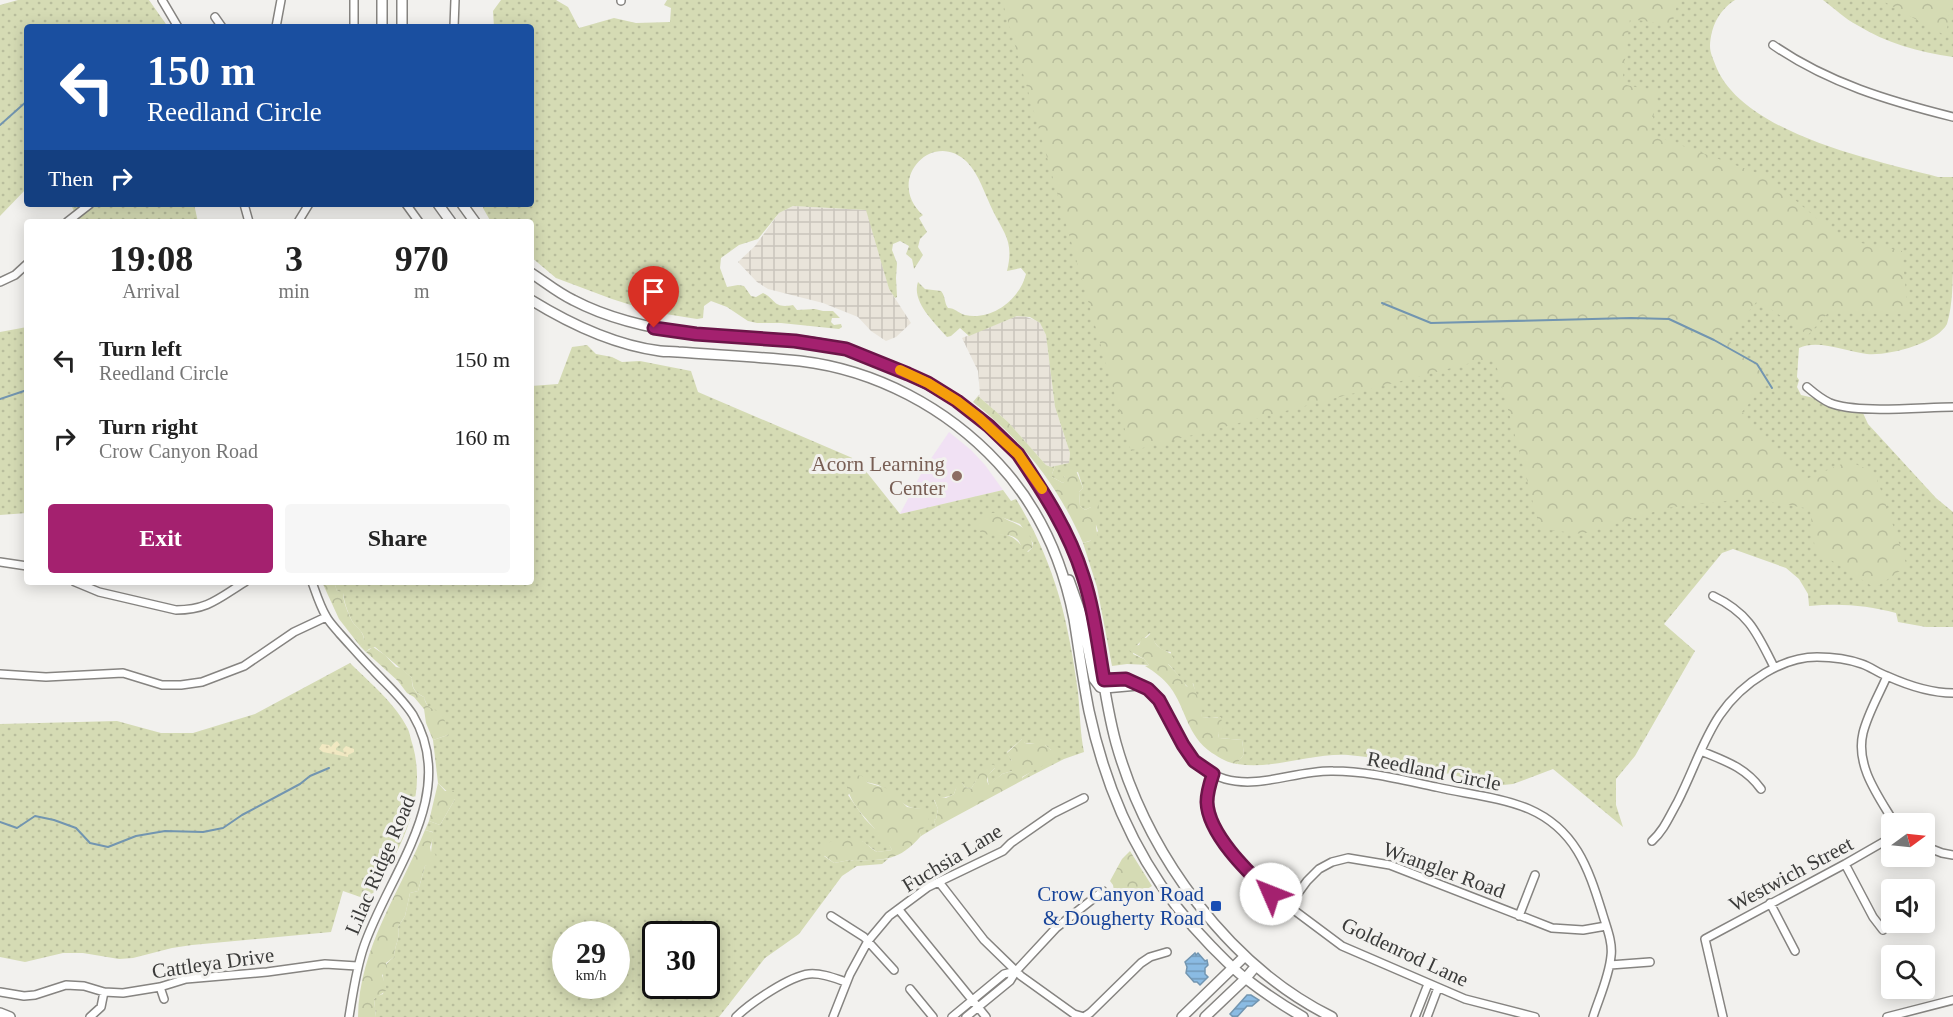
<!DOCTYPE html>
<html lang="en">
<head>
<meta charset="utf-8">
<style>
	body { margin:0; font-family:Georgia,serif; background:#f6f6f6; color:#222; height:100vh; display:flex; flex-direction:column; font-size:22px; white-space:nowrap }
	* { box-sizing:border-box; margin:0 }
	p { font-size:20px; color:#767676 }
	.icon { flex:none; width:33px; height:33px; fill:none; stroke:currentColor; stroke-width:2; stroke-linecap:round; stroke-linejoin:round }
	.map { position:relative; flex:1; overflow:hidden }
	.drawer { position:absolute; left:24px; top:219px; width:510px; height:366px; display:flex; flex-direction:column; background:#fff; border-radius:6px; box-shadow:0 3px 15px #0003 }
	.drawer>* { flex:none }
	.hud { position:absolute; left:24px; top:24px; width:510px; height:183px; border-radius:6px; box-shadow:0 3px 15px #0003; background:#1a4fa0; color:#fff; overflow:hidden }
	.needle { width:39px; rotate:75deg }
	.buttons { position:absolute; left:1881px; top:813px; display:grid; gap:12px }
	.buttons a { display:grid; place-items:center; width:54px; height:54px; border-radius:6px; background:#fff; box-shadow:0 3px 15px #0003; font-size:30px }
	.speed { position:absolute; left:552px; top:921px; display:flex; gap:12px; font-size:30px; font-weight:700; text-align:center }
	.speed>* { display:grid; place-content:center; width:78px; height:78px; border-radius:50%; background:#fff; box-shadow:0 3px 15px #0003; line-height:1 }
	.speed small { font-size:15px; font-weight:400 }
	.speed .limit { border:3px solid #111; border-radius:9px; background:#fff; color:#111 }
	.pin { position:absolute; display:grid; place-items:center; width:51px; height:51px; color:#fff; margin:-62px -26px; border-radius:50% 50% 50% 0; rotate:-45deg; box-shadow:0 0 6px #0007 }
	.pin .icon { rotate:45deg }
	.me { position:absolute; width:66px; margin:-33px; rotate:314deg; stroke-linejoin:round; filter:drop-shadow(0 0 4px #0008) }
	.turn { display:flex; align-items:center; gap:21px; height:126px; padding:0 24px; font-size:27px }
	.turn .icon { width:78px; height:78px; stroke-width:2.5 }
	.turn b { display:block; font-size:42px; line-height:51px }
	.then { display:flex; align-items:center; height:57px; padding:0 24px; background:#0003; gap:12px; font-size:22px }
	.eta { display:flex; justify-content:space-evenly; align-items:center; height:102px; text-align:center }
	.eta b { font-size:36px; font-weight:700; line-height:42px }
	.button { display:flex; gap:12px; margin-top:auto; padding:12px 24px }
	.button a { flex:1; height:69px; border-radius:6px; background:#a4216f; color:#fff; font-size:24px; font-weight:700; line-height:69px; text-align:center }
	.button a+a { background:#f6f6f6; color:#222 }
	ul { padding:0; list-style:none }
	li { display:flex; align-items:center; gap:18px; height:78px; padding:0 24px }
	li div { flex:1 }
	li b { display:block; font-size:22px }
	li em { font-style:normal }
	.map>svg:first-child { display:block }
	.industrial { fill:url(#industrial-grid) }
	.education { fill:#f1e1f4 }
	.grass { fill:url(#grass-dots); fill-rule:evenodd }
	.forest { fill:url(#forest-crowns) }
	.sand { fill:url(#sand-dots) }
	.water { fill:url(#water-rules); stroke:#7295b0; stroke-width:1.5 }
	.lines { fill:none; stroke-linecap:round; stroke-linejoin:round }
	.stream { stroke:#7295b0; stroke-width:2 }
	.street-casing { stroke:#868481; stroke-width:10 }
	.secondary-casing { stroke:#868481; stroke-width:12 }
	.street { stroke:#fff; stroke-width:7 }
	.secondary { stroke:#fff; stroke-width:9 }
	.route-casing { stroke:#6b1548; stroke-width:15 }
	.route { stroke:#a4216f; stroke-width:10 }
	.slow { stroke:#f59e0b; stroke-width:10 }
	.education-dot { fill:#8d6e63; stroke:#f2f1ee; stroke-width:2 }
	.transit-dot { fill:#1a4fb4; stroke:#f2f1ee; stroke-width:2 }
	.labels { text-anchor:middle; stroke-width:6; stroke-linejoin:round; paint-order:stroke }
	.education-label { font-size:21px; fill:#785e54; stroke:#f2f1ee; text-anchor:end }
	.street-label { font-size:21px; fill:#3b3b3a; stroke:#f2f1ee }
	.transit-label { font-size:21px; fill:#164399; stroke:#f2f1ee; text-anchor:end }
</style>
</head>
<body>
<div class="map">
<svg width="1953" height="1017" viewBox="0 0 1953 1017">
	<defs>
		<pattern id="industrial-grid" width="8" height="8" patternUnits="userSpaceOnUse" patternTransform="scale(1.5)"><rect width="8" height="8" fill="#e9e4da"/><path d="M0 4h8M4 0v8" fill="none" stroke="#c9c4bc"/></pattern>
		<pattern id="grass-dots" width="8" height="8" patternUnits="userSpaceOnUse" patternTransform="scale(1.5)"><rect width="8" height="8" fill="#d5dbb4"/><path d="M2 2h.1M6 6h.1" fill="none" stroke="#b8bd9c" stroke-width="1.8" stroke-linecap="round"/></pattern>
		<pattern id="forest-crowns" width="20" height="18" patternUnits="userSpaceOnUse" patternTransform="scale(1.5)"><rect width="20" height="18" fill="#d5dbb4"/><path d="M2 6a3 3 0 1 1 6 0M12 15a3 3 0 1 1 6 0" fill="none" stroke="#b8bd9c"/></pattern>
		<pattern id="sand-dots" width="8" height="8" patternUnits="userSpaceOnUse" patternTransform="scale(1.5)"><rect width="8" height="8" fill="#f1e8c2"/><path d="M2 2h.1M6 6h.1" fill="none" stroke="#d0c8a7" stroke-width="1.8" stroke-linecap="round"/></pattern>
		<pattern id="water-rules" width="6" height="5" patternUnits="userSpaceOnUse" patternTransform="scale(1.5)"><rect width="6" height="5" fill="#8abbe3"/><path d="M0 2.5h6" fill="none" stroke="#7299b9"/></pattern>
	</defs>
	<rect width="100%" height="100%" fill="#f2f1ee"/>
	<path class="industrial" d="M 793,206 L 867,210 L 889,289 L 911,323 L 896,337 L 886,341 L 871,331 L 858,317 L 823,303 L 768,289 L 757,282 L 738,262 L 755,246 L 779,213 Z
		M 1017,316 L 1023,316 L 1035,320 L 1040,323 L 1046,335 L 1055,407 L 1070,453 L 1069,463 L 1051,467 L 1046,465 L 1008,422 L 978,396 L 980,394 L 978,371 L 962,338 Z"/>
	<path class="education" d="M 949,432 L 971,450 L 985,465 L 1003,490 L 900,514 L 922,472 Z"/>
	<path class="grass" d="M 18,0 L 149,0 L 168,27 L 27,27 L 27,188 L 0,216 L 0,5 Z
		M 501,0 L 556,0 L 568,7 L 579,28 L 614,18 L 636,23 L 670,22 L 671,8 L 664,5 L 667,0 L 1735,0 C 1718,11 1711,27 1710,46 C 1710,53 1713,58 1715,64 C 1740,133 1873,160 1938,177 L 1953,177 C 1953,203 1953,230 1953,256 C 1953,277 1953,305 1947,324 C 1936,344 1888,356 1867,354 C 1846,352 1819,339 1799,348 L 1797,377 L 1799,380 L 1797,387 L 1801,395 L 1814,398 L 1838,410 L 1863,413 L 1868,424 L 1936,498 L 1953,512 L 1953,627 L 1926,627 L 1898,622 L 1896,613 C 1867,605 1839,603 1809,606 L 1808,594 L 1799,579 L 1786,568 L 1733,549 L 1722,553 L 1664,624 L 1695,651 L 1635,756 L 1616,779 L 1616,805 L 1623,827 L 1553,769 L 1513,784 L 1503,785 C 1451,777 1400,759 1348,755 C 1311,753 1273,770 1237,764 L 1244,754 L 1242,740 L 1219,738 L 1218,733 L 1222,727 L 1218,717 L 1212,718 L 1202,717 L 1193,683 L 1189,688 C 1181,681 1176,671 1168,664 L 1171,652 C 1160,652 1154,643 1150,633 L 1136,646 L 1133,654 L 1144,659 L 1149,665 L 1127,664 L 1112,666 L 1097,587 L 1083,543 L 1090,541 L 1098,531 C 1095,523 1094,515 1091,507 L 1085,510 L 1080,506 L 1079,492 L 1083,488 L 1078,472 L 1064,476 L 1066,481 L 1063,483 L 1052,477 L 1052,474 L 1055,466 L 1069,463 L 1070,453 L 1055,407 L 1046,335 L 1040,323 L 1030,317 L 1017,316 L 969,336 L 960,328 L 951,336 L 947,337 C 936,324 911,302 918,282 L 925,289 L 941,291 C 946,297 944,303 948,308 C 955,308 958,313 965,315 C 992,321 1020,299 1026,274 L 1021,268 L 1007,271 C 1014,242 1005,235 993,211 C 985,195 979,174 967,162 C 933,128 884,180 923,215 L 919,218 L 927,232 L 920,239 L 918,247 L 923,255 L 914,269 L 912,259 L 906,254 L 909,246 L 900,241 L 893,244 L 892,250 L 897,263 L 896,278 L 897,297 L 895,298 L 889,289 L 866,210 L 793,206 L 779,213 L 758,239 L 739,245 L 721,258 L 720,268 L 727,287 L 738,285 L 744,286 L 751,296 L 756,297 L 763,293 C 776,299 773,309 793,305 L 797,310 L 815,309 L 823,311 L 833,311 L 840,318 L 832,318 L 831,322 L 834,325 L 841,324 L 842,327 L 839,329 L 781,323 L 757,323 L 748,321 L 727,307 L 711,301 L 704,306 L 703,318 L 697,319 L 653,312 L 612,299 L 556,278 L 531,257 L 531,222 L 491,222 L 483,208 L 483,204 L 531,204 L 531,27 L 494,27 L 493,11 Z
		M 1823,0 L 1953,0 L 1953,57 C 1919,52 1886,43 1857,25 C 1845,19 1834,8 1823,0 Z
		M 75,204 L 194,204 L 198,222 L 79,222 L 72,207 Z
		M 27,327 L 27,513 L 0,515 L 0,332 Z
		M 587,345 L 596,354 L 612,357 L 622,362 L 640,361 L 691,371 L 698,392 L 857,460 L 900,514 L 1003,490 L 1011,501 L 1016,499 C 1055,563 1068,619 1078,692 C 1080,712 1080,732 1084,752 L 1064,759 L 1023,780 L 1022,778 L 1063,749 L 1051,750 L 1045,745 L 1025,743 L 1022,739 L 1007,752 L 1012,761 L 1012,771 L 1002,774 L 989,786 L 987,776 L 995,768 L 983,769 L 971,789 L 965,787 L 962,783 L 956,788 L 954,794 C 947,798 941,797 934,800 L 938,809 L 936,819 L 934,820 L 936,827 L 921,836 L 919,831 L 921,809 C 902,809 894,793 878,785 C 873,783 869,784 864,780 L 848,795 L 865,819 L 876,830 L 879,836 L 888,842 L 892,850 L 877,852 L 862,841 L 824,856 L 834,863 L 850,860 L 854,861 L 888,859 L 882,864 L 857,866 L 842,876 L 799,934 L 765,958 L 719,1017 L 376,1017 L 374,999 L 377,996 L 383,994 C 387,977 375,972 394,957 C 394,946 401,938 398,927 L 405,916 L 410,893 L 418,891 L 425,866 L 430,863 L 433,832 L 425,830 L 429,821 L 440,825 L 455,799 L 438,783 L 433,740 L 448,735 C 441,725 426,707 424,697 C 415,692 412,689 412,678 L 375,647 L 369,649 L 366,652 L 360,646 C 370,634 357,630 352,621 C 348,613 344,602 343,593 L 337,591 L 334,582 L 531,582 L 531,386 L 558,384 L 572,347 ZM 1001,517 L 1020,524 L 1033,543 L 1033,547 L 1028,552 C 1016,541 1014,533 995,534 ZM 566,934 L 616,934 L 616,986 L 566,986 ZM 656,934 L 706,934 L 706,986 L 656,986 Z
		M 350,663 C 370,683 395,703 408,729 C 410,734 411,741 413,746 C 428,803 398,854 369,900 L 343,891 L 331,932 L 192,945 L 172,948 L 133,958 L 119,959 L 83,953 L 63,953 L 25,962 L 0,957 L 0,724 L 117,721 L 161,733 L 193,733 L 255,714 Z"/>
	<path class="forest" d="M 1002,0 L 1678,0 L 1672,25 L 1630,19 L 1622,84 L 1658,92 L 1650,134 L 1768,177 L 1841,239 L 1902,251 L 1908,314 L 1828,313 L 1808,335 L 1758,300 L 1727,339 L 1769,380 L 1742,412 L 1804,480 L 1849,461 L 1875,473 L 1907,566 L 1875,588 L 1815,550 L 1810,509 L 1751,498 L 1666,508 L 1583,534 L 1540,529 L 1494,357 L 1131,451 Z
		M 1881,0 L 1951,0 L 1946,36 Z
		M 978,396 L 1008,422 L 1046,465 L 1051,467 L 1055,466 L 1052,474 L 1052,477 L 1063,483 L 1065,481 L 1063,470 L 1069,467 L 1075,468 L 1083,488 L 1079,492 L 1080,506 L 1085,510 L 1091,507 L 1089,497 L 1094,496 L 1098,500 L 1100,517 C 1093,523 1097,530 1098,538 L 1083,543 C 1057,484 1024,442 973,402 Z
		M 992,513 L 997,513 C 1011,526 1029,521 1033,547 L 1024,554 L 1022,553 C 1021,528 999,537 982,534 L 979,530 L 978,522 L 984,515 Z
		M 322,582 L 334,582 L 337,591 L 343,592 C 343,602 348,613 352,621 C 357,629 364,630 364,642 L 360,646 L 339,619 Z
		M 1152,632 C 1154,649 1162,648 1173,655 L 1173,660 L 1168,664 L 1183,680 L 1186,686 L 1189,687 L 1192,682 C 1197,694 1201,704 1202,717 L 1212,718 L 1221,717 L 1223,730 L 1218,733 L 1219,738 L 1242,740 L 1244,754 L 1237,764 C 1228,763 1220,758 1212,753 C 1186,735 1187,710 1170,687 C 1163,678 1155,672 1145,666 L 1149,665 L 1144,659 L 1130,651 L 1131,646 L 1139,645 L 1142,638 L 1146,638 Z
		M 373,647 L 385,655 L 396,667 L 401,668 L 412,678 C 411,689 416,693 424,697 C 426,708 432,709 441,712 L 447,726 L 448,735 L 433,740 L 426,723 L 424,709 L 414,697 L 407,693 L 398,681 L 366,652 Z
		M 1042,737 L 1047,743 L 1045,745 L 1051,750 L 1056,747 L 1064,749 L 1051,761 L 1022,777 L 1023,780 L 936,827 L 934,820 L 936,819 L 938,809 L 932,794 L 935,791 L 940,797 L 946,798 L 954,794 L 958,782 L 962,783 L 965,787 L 971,789 L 984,766 L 994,764 L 995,768 C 989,774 984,778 989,785 L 1002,774 L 1012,771 L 1012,761 L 1007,753 L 1023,738 L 1025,743 C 1034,745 1036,745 1042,737 Z
		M 855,775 L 862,776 L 868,783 L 889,789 L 907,807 L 921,809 L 928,813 C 930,822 927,827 919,831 L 921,836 C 898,862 886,859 854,861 L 850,860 L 834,863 L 821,853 C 825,838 848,835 860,840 C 866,842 871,849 877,852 L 892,850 C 888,841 884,843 879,837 C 877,834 876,831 874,828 C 861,812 851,805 846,783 Z
		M 438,783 L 445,791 L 457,791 L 455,799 L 440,825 L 429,821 Z
		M 425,830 L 435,833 L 430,847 L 431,852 L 435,854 L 437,859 L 434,863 L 425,866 L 418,891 L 410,893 L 405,916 L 398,927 C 401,938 394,946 394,957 L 386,963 L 388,970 L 382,975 L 387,990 L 374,999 L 376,1017 L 358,1017 C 359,948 400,892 425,830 Z
		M 1130,851 L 1152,886 L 1144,891 L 1114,891 L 1113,885 L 1110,881 L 1122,859 Z"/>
	<path class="sand" d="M 337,741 L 340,745 L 336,748 L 336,750 L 344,753 L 343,749 L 346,746 L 354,749 L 354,752 L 348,755 L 348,757 L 323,752 L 319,749 L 322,744 L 329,745 L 331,747 L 334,743 Z"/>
	<path class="water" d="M 1195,953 L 1196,955 L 1198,953 L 1205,961 L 1207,960 L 1208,965 L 1205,968 L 1205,974 L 1208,977 L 1200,985 L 1197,982 L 1194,982 L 1186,973 L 1187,967 L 1185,962 Z
		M 1247,995 L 1251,995 L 1259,1000 L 1252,1006 L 1247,1006 L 1237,1017 L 1233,1017 L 1230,1014 Z"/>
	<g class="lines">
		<path class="stream" d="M 0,125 L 27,101
			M 1382,303 L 1431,323 L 1631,318 L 1669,319 L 1714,340 L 1757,364 L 1772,388
			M 0,399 L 27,390
			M 0,822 L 17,828 L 35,816 L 54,820 L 76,828 L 90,843 L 108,847 L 136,836 L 165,831 L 203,832 L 223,828 L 242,815 L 300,784 L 310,776 L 329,768"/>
		<defs>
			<path id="street" d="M 162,0 L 178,27
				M 621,0 L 621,1
				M 215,17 L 222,27
				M 276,27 L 281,0
				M 354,27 L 354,0
				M 454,27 L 455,0
				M 1773,45 C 1828,83 1889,101 1953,117
				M 244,204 L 249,222
				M 406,204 L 419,222
				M 67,222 L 90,204
				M 298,222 L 309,204
				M 0,282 L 15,275 L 27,264
				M 1807,387 C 1814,393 1821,399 1830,403 C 1857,414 1922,407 1953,407
				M 0,562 L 27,566
				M 75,582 L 99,592 L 176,610 C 208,610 219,598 245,582
				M 312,582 C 316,593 320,606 326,616 C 329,622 335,628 340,634 C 351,646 362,659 374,671 C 387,685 402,698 413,715 C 460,795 389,873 364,946 C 356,969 353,993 349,1017
				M 1713,596 C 1749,613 1757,633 1774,667
				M 0,674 L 46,677 L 123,673 L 162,685 L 181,685 L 202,682 L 244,666 L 294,632 L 326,617
				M 1887,676 C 1879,695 1868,713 1863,733 C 1855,766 1879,797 1895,824
				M 1104,680 C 1111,680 1119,678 1127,679 C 1132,680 1134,684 1138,686 C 1141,687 1144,687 1147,689 C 1180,709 1173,764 1225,779 C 1260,789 1297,770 1333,771 C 1368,771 1402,780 1436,787 C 1466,794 1500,797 1529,809 C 1575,829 1588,867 1602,912 C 1606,926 1613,942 1611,956 C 1609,977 1599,998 1593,1017
				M 1105,689 L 1138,686
				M 1701,751 C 1725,761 1745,767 1761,789
				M 1213,774 L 1207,791 L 1207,803 L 1214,826 L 1242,865 L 1271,893 L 1342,946 L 1465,999 L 1535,1017
				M 1652,841 C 1664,830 1669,817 1677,803 C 1704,750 1710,706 1765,673 C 1780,664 1799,657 1817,657 C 1832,657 1848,659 1862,664 C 1871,667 1878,673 1887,676 C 1907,685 1930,693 1953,693
				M 1924,846 L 1942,853 L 1953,855
				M 1845,864 L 1873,917 L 1883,930
				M 939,882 L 984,940 L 1021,976 L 1074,1014 L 1084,1017 L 1090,1013 L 1141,963 L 1150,957 L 1167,952
				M 1770,903 L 1795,951
				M 1288,907 L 1307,881 L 1319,869 L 1332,862 L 1348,858 L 1390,865 L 1552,928 L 1583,930 L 1606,926
				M 899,910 L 986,1017
				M 831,916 L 864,937 L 894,970
				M 1519,916 L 1535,875
				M 1610,965 L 1650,962
				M 160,987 L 164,999
				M 910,989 L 933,1017
				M 0,992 L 24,996 L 35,995 L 66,985 L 84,986 L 104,992 L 123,993 L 160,987 L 186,979 L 267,972 L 325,964 L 357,966
				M 90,1017 L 101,1007 L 104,992
				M 736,1017 C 750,1003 790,976 809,974 C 822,973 834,978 846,982
				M 833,1017 L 850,974 L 868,941 L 889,916 L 928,887 L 1003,851 L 1011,843 L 1054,813 L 1084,798
				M 952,1017 L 1004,974 L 1016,971
				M 966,1017 L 1010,981 L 1016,971 L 1056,928 L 1103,891
				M 1415,1017 L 1428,984
				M 1427,1017 L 1438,988
				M 1723,1017 L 1705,939 L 1845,864 L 1892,837
				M 1887,1017 L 1953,1000"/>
			<path id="secondary" d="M 382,27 L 382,0
				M 402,27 L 402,0
				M 438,204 L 451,222
				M 462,204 L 475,222
				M 531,273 C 545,282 558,293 573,300 C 611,320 653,329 695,334 C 745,339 796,336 845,349 C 856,352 868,358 879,362 C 936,385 975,409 1018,454 C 1045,493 1071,532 1084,578 C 1099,632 1101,688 1116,743 C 1147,853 1227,965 1332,1017
				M 531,300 C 570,324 614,345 660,351 C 666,352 672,351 678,352 C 718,355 760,357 800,361 C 876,370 947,408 998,463 C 1039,507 1063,562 1074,619 C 1079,650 1083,681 1089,711 C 1108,800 1147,881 1211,946 C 1222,957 1233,969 1245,978 C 1263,992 1284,1006 1303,1017
				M 1069,580 L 1081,614 L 1094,679 L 1100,687 L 1105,689
				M 0,1013 L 10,1017
				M 1182,1017 L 1245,956
				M 1205,1017 L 1245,979 L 1255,967"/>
		</defs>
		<use href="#street" class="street-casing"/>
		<use href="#secondary" class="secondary-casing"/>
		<use href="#street" class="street"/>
		<use href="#secondary" class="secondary"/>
	</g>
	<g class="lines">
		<defs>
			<path id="route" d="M 654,328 L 696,334 L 795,341 L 846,349 L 908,374 L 928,383 L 957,401 L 989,426 L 1018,454 C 1044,493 1069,531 1083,576 C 1094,609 1098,646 1104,680 L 1126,679 L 1148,689 L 1159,700 L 1183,745 L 1194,761 L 1213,774 C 1210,783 1207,792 1207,802 C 1208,834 1248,872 1271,894"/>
		</defs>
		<use href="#route" class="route-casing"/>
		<use href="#route" class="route"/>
		<path class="slow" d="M 900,370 L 928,383 L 957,401 L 979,418 L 1018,454 L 1042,489"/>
	</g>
	<circle class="education-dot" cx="957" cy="476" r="6"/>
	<rect class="transit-dot" x="1210" y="900" width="12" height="12" rx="3"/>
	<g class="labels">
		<g class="education-label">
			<text x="945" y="471">Acorn Learning<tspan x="945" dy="24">Center</tspan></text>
		</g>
		<g class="street-label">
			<text transform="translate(1434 771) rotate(11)" y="7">Reedland Circle</text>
			<text transform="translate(952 858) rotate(-31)" y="7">Fuchsia Lane</text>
			<text transform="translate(380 865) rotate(-67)" y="7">Lilac Ridge Road</text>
			<text transform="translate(1444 870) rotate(20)" y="7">Wrangler Road</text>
			<text transform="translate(1791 874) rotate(-28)" y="7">Westwich Street</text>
			<text transform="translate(1405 952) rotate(25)" y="7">Goldenrod Lane</text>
			<text transform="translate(213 963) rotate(-8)" y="7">Cattleya Drive</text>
		</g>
		<g class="transit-label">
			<text x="1204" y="901">Crow Canyon Road<tspan x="1204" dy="24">&amp; Dougherty Road</tspan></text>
		</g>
	</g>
</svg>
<div class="buttons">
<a><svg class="needle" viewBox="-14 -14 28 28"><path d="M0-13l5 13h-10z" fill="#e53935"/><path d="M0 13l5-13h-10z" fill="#767676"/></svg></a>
<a><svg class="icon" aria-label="sound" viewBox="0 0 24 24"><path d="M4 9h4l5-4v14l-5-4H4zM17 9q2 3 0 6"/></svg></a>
<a><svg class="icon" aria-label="search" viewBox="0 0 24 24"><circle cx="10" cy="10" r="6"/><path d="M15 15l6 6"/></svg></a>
</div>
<div class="speed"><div>29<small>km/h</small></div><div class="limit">30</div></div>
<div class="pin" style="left:654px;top:328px;background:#d93025"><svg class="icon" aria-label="arrive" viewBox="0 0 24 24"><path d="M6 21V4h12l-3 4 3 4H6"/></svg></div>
<svg class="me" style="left:1271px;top:894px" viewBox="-20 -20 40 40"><circle r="19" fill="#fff"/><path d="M0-13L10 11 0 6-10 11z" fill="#a4216f"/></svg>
<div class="hud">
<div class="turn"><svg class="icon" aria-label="left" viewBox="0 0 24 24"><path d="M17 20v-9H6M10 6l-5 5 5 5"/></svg><div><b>150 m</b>Reedland Circle</div></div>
<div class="then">Then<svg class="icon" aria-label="right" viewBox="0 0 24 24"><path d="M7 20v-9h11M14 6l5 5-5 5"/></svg></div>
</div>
<section class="drawer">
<div class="eta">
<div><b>19:08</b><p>Arrival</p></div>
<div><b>3</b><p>min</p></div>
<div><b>970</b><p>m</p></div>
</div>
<ul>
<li><svg class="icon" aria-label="left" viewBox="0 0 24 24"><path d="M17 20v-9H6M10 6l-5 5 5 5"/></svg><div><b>Turn left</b><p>Reedland Circle</p></div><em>150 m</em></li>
<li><svg class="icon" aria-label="right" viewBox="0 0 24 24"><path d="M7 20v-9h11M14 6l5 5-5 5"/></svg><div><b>Turn right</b><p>Crow Canyon Road</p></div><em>160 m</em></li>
</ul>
<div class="button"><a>Exit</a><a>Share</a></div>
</section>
</div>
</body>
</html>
